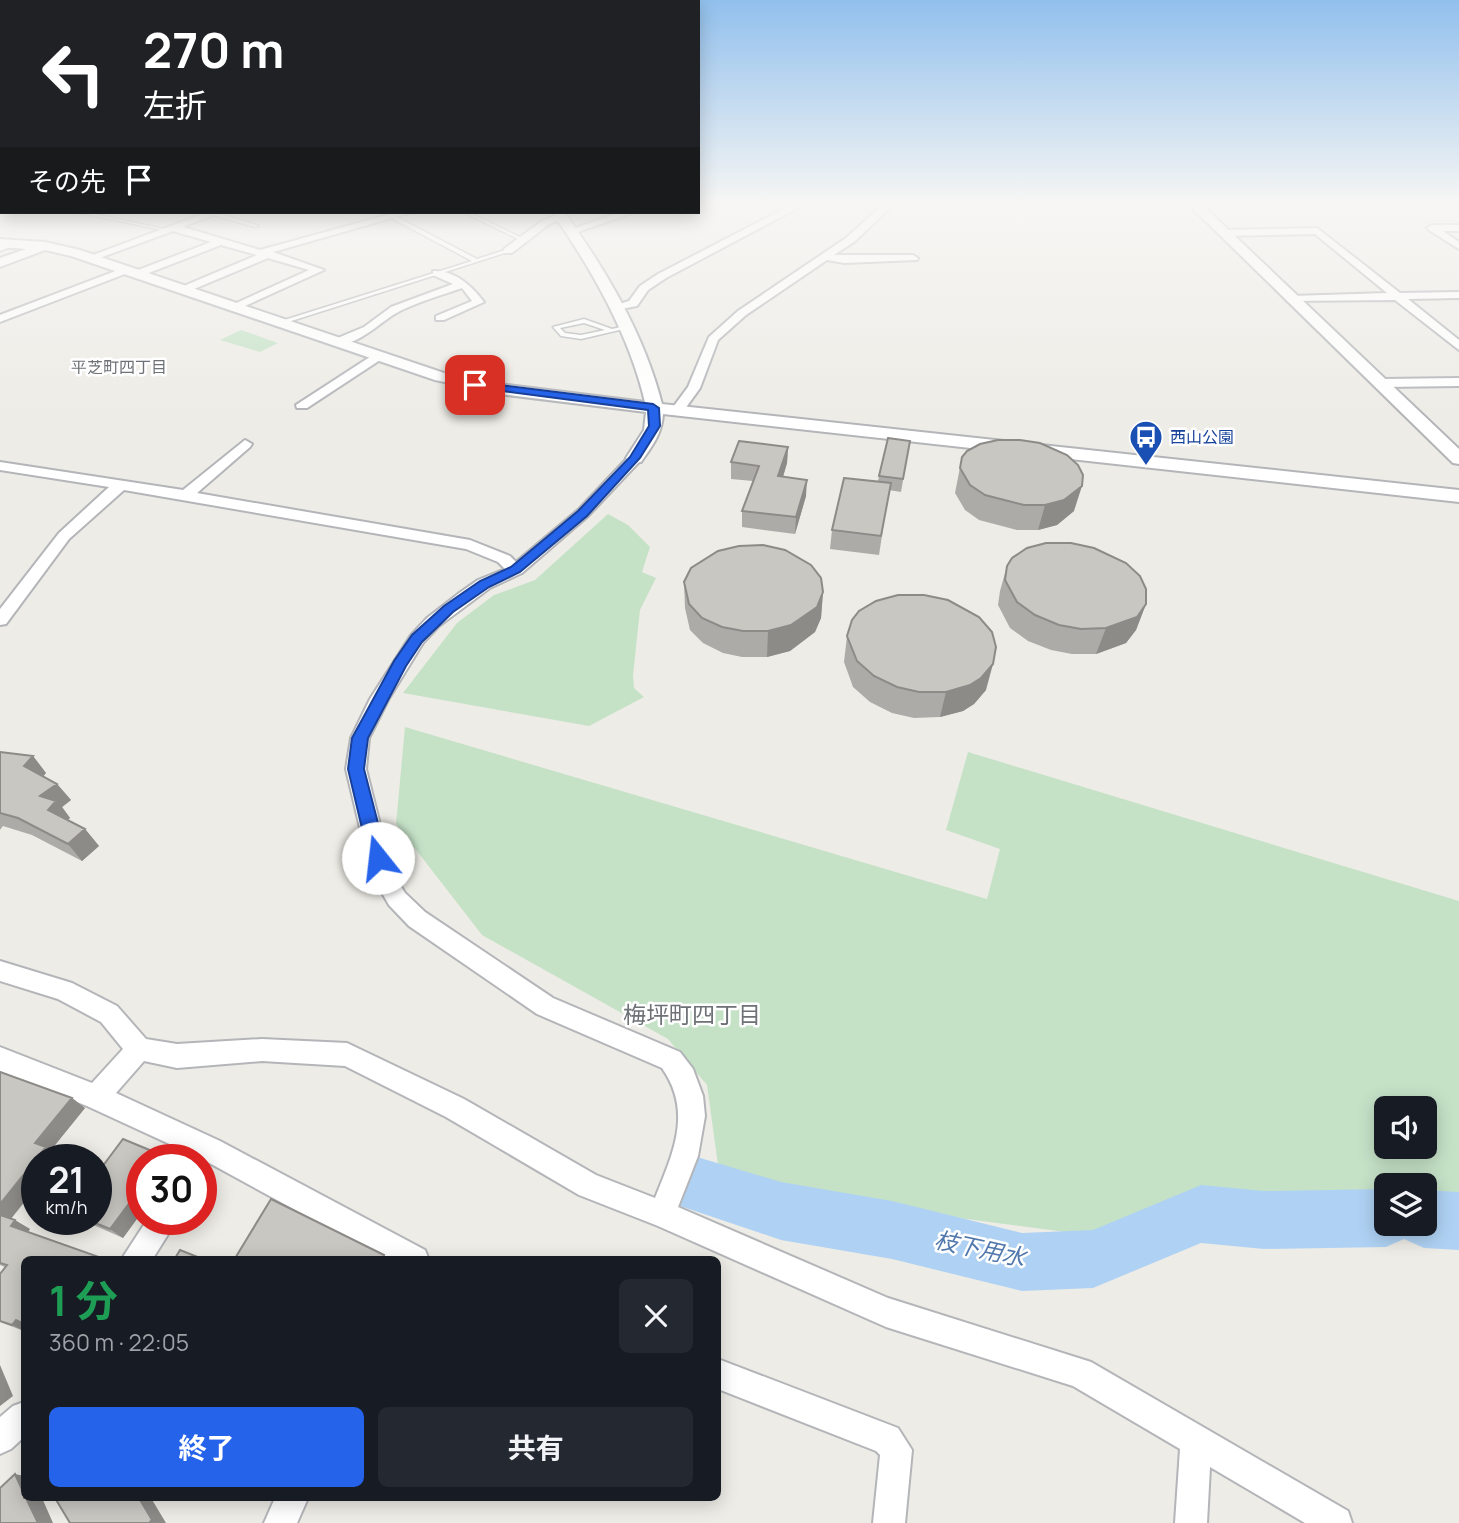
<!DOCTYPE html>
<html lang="ja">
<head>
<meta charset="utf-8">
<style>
	body { margin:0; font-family:Manrope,"Noto Sans JP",sans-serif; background:#242831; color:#f1f3f6; height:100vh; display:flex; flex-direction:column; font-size:26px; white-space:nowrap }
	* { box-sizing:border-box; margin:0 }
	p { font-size:23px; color:#9ea1a6 }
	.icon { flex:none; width:38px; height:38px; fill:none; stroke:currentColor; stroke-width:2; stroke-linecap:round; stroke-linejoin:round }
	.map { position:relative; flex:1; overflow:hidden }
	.panel { position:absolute; left:21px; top:1256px; width:700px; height:245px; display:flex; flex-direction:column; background:#171b24; border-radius:10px; box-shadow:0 4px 18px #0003 }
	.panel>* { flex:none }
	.banner { position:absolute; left:0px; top:0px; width:700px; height:214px; box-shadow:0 4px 18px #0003; background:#202124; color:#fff; overflow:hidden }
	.fabs { position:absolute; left:1374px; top:1096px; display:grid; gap:14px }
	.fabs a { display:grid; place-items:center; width:63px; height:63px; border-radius:10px; background:#171b24; box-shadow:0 4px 18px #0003; font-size:35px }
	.speed { position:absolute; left:21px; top:1144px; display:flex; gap:14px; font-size:35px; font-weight:700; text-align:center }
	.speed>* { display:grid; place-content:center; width:91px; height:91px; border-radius:50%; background:#171b24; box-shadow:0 4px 18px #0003; line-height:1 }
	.speed small { font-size:18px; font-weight:400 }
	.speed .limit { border:10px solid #d22; background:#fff; color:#111 }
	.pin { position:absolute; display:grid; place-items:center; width:60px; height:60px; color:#fff; margin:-30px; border-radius:14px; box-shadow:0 4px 10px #0006 }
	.me { position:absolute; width:77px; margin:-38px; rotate:344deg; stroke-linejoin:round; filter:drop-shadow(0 0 5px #0008) }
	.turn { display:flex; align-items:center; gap:24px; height:147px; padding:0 28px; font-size:32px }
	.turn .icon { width:91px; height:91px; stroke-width:2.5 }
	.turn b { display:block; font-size:49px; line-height:60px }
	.then { display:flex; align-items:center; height:66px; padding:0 28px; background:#0003; gap:14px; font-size:26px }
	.round { display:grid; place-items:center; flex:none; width:74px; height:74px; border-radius:10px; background:#242831 }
	.summary { display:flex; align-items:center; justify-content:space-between; height:119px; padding:0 28px }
	h1 { font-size:42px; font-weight:700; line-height:52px; color:#1e9e55 }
	.cta { display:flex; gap:14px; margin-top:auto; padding:14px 28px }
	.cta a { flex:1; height:80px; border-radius:10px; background:#2563eb; color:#fff; font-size:28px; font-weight:700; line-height:80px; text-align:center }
	.cta a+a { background:#242831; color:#f1f3f6 }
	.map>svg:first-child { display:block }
	.green { fill:#c5e2c7; fill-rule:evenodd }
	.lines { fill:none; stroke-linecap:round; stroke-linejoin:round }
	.river { fill:#afd2f4; fill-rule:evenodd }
	.service-casing { stroke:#b3b5b9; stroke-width:3 }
	.minor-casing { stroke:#b3b5b9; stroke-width:4 }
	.tertiary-casing { stroke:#b3b5b9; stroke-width:4 }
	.service { fill:#fff; fill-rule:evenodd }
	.minor { fill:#fff; fill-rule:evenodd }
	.tertiary { fill:#fff; fill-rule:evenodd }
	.wall { fill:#adaba7 }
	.shaded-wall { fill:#8d8b88 }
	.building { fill:#c9c7c2; stroke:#8d8b88; stroke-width:2 }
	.route { fill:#2563eb; stroke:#184099; stroke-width:2 }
	.labels { text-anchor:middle; stroke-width:5; stroke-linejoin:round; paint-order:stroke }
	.far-neighbourhood-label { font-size:16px; fill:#6e7276; stroke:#fff }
	.far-transit-label { font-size:16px; fill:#164399; stroke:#fff; text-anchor:start }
	.near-neighbourhood-label { font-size:23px; fill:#6e7276; stroke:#fff }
	.near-water-label { font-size:23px; font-style:italic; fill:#5178ad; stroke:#fff }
</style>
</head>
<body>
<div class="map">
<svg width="1459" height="1523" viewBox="0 0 1459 1523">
	<rect width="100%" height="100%" fill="#eeece6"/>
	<path class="green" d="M 241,330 L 278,343 L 260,352 L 220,340 Z
		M 608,514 L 628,525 L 650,547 L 642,572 L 656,578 L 640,610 L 633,675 L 634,688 L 644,697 L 589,726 L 403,693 L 457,623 L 494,595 L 535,580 Z
		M 405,727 L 987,899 L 1000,849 L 946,830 L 968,752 L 1459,901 L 1459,1208 L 1425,1201 L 1424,1185 L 1386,1185 L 1386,1198 L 1180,1247 L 721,1187 L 707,1085 L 668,1039 L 482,935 L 396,824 ZM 1386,1108 L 1424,1108 L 1424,1146 L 1386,1146 Z"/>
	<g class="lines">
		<path class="river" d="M 697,1157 L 781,1182 L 892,1201 L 1022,1233 L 1093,1230 L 1201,1185 L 1264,1191 L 1386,1189 L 1386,1223 L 1424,1223 L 1424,1190 L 1459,1192 L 1459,1250 L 1424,1248 L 1404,1239 L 1386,1247 L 1264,1249 L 1201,1243 L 1093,1288 L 1022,1291 L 892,1259 L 781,1240 L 677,1205 L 669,1185 L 677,1165 Z"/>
		<defs>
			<path id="service" d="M 76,212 L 84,212 L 169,230 L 167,231 Z
				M 210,212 L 214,212 L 259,226 L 255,227 L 210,214 Z
				M 463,212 L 468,212 L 524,239 L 520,240 Z
				M 389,215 L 393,215 L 477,259 L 508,249 L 511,251 L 282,324 L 278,324 L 278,322 L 472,261 L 389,217 Z
				M 17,242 L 19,244 L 0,251 L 0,247 Z
				M 584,319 L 612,329 L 625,326 L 628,328 L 581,339 L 561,336 L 553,327 ZM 584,323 L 605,330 L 581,335 L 565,333 L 560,328 Z"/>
			<path id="minor" d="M 799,201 L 811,201 L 666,278 L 648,290 L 637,306 L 616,310 L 610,307 L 629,301 L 640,286 L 658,274 Z
				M 887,201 L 897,201 L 854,242 L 834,255 L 913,255 L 918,258 L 917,260 L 844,263 L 827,260 L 746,315 L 718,340 L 700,388 L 682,413 L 672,413 L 671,410 L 688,387 L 709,337 L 738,311 L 846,238 Z
				M 1452,201 L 1459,201 L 1459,205 Z
				M 208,212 L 221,212 L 183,227 L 260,250 L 398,212 L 413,212 L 273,252 L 324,270 L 236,310 L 232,309 L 232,305 L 309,270 L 268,258 L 187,292 L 179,292 L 179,288 L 257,255 L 221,245 L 141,276 L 133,276 L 133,272 L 211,242 L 173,231 L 94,260 L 85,258 Z
				M 621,212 L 635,212 L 575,233 L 567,231 Z
				M 559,214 L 567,216 L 548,225 L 512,253 L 504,253 L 504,249 L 542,221 Z
				M 1432,225 L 1459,225 L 1459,231 L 1443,231 L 1459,242 L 1459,249 L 1429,230 L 1427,228 Z
				M 1317,228 L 1400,293 L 1459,292 L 1459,298 L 1408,299 L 1459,340 L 1459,350 L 1395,300 L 1287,301 L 1286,299 L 1291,296 L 1387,293 L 1315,234 L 1224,236 L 1219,233 L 1224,230 Z
				M 126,267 L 131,270 L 130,272 L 0,322 L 0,315 Z
				M 433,271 C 455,270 472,286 484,302 L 444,320 L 436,320 L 436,316 L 472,301 L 462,288 C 442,295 420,301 400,311 C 380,321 358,348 333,344 L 333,340 L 364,327 L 391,307 L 453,284 L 433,275 Z
				M 376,353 L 382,357 L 380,360 L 307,408 L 297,408 L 296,405 Z
				M 1459,378 L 1459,386 L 1382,387 L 1376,383 L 1382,379 Z
				M 245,440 L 252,444 L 250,447 L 197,493 L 470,540 L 510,556 L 516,562 L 578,510 L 630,455 L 640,455 L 640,461 L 588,516 L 522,573 L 490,588 L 439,626 L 423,643 L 388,700 L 369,738 L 366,769 L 392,872 L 405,893 L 425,912 L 553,998 L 680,1052 L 693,1069 L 703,1096 L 705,1116 L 698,1156 L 678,1207 L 888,1298 L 1091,1362 L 1348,1511 L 1352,1523 L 1305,1523 L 1210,1467 L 1207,1523 L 1175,1523 L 1180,1449 L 1073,1386 L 886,1327 L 658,1226 L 579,1195 L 446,1117 L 345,1066 L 262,1061 L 177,1068 L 144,1061 L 116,1093 L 220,1141 L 425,1250 L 429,1260 L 387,1260 L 202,1159 L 87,1106 L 0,1071 L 0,1047 L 92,1083 L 123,1049 L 101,1022 L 58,999 L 0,981 L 0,961 L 72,983 L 117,1006 L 146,1039 L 177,1044 L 262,1039 L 347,1043 L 464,1099 L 596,1175 L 655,1198 C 673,1153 693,1112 662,1068 L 537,1014 L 409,926 L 389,905 L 371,874 L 346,769 L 351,738 L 370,699 L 411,635 L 427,618 L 458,594 L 478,580 L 505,569 L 498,562 L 466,549 L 124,490 L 69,539 L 6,624 L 0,625 L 0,609 L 59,533 L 109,487 L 0,470 L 0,462 L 183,490 Z
				M 147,1220 L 177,1220 L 152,1260 L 121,1260 Z
				M 718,1359 L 898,1428 L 912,1450 L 905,1523 L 873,1523 L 880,1455 L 876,1451 L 718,1389 Z
				M 24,1402 L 24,1437 L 11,1449 L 0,1454 L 0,1417 L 13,1406 Z
				M 275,1498 L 308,1498 L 297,1523 L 264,1523 Z"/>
			<path id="tertiary" d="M 1185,201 L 1198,201 L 1459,449 L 1459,464 L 1453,463 Z
				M 552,212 L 564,212 C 606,270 644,334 662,404 L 1459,490 L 1459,502 L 663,414 C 662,434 652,446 641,462 L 635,463 L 626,458 L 644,430 L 646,412 L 507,395 L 435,380 L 71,256 L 45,250 L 0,267 L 0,258 L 26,249 L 0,247 L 0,239 L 45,242 L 80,250 L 444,373 L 507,385 L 645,402 C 629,334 592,270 552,212 Z"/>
		</defs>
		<use href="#service" class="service-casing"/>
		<use href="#minor" class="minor-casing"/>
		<use href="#tertiary" class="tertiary-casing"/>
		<use href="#service" class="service"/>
		<use href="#minor" class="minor"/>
		<use href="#tertiary" class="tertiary"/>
	</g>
	<path class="wall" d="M 910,441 L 901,492 L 889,490 L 879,555 L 830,549 L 832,530 L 878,481 L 879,476 Z
		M 788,447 L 787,463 L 783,477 L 806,496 L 795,534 L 742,527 L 742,511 L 753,481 L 731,479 L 731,462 Z
		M 962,457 L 1074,511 L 1057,525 L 1038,530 L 1017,530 L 979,520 L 965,510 L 955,493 Z
		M 1007,566 L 1146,604 L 1136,630 L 1126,643 L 1096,654 L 1072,654 L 1051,650 L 1028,641 L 1010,628 L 998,605 L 1000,591 Z
		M 684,582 L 823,592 L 821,618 L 815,632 L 790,651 L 767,657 L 742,657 L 723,653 L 703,643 L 690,630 L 685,608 Z
		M 847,636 L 986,690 L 974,704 L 963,711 L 940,717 L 914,718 L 892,713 L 870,702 L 853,687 L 844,662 Z
		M 0,752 L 33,756 L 46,773 L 43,776 L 57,784 L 71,800 L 62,807 L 70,818 L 67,820 L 85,829 L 99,846 L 82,861 L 32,835 L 3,826 L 0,830 Z
		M 0,1072 L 72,1098 L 85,1108 L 51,1150 L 60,1156 L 57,1160 L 37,1160 L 37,1186 L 11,1219 L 30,1229 L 27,1232 L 99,1257 L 104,1260 L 24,1260 L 24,1331 L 0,1322 L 0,1274 L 5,1267 L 0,1265 Z
		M 123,1139 L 164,1156 L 169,1160 L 142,1160 L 142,1212 L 123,1238 L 82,1220 L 96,1220 L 96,1175 Z"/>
	<path class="shaded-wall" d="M 788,447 L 787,463 L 778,493 L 778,476 Z
		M 807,480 L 806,496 L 795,534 L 796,517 Z
		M 1082,486 L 1074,511 L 1057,525 L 1038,530 L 1045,505 Z
		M 823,592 L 821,618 L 815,632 L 790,651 L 767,657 L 768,631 Z
		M 1146,604 L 1136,630 L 1126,643 L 1096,654 L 1106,628 Z
		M 993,664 L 986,690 L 974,704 L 963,711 L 940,717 L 946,692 Z
		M 33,756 L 46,773 L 38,783 L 24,766 Z
		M 57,784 L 71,800 L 62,807 L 70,818 L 61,826 L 48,810 L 40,796 Z
		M 85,829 L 99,846 L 82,861 L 68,844 Z
		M 72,1098 L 85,1108 L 51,1150 L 60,1156 L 57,1160 L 37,1160 L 37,1186 L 9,1221 L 0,1216 L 0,1204 L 35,1143 Z
		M 142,1186 L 142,1212 L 123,1238 L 110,1229 Z
		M 15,1220 L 30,1229 L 26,1235 L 11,1226 Z
		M 384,1255 L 389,1260 L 381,1260 Z
		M 16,1320 L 24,1324 L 24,1331 L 12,1325 Z
		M 0,1365 L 13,1396 L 0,1406 Z
		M 15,1474 L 24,1476 L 24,1494 Z
		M 26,1498 L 42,1498 L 53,1523 L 38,1523 Z
		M 139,1498 L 151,1498 L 166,1523 L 149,1523 Z"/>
	<path class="building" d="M 888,438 L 910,441 L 903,479 L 879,476 Z
		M 998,440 L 1020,440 L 1040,443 L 1067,455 L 1078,465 L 1083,475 L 1082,486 L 1064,500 L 1045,505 L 1024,505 L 985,495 L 970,485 L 960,468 L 962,457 L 967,451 L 980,444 Z
		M 739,441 L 788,447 L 778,476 L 807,480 L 796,517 L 742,511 L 759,466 L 731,462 Z
		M 844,478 L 891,483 L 881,536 L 832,530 Z
		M 1046,543 L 1071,543 L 1094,548 L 1126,563 L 1140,576 L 1146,589 L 1146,604 L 1137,617 L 1106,628 L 1081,629 L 1059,625 L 1035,615 L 1017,602 L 1005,580 L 1007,566 L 1012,558 L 1027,548 Z
		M 763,545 L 785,550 L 811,565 L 821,578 L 823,592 L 817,607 L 791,625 L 768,631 L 743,631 L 722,627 L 702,618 L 689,604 L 684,582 L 691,568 L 718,551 L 739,546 Z
		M 898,595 L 924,595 L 948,600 L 979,617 L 992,632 L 996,647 L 993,664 L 981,678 L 970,685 L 946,692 L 919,692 L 897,687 L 874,676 L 857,661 L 847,636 L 852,620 L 859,611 L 876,601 Z
		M 0,752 L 33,756 L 24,766 L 57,784 L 40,796 L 56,801 L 48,810 L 85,829 L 68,844 L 18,818 L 0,813 Z
		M 0,1072 L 72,1098 L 35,1143 L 46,1147 L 0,1204 Z
		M 123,1139 L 164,1156 L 161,1160 L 142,1160 L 142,1186 L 110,1229 L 88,1220 L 96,1220 L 96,1175 Z
		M 271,1199 L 384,1255 L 381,1260 L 234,1260 Z
		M 0,1215 L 15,1220 L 11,1226 L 99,1257 L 98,1260 L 24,1260 L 24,1324 L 16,1320 L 12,1325 L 0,1321 L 0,1274 L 7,1265 L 0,1263 Z
		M 180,1250 L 205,1260 L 174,1260 Z
		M 15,1474 L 24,1494 L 24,1498 L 26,1498 L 38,1523 L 0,1523 L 0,1488 Z
		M 55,1498 L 139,1498 L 152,1520 L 149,1523 L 70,1523 Z"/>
	<linearGradient id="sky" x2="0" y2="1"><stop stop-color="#91c0ed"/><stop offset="0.49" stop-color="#f7f6f4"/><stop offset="1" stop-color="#f7f6f4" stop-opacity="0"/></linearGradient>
	<rect width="1459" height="414" fill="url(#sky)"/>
	<path class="route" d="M 475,382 L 653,404 L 659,408 L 660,426 L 640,458 L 587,516 L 520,572 L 489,587 L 453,612 L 422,642 L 406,666 L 368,738 L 364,769 L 387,858 L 384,863 L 372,863 L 369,858 L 348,769 L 352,738 L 394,661 L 412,635 L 444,606 L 480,581 L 511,567 L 578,511 L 630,457 L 649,426 L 648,410 L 472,387 L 472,383 Z"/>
	<defs>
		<symbol id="bus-pin" viewBox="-11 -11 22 30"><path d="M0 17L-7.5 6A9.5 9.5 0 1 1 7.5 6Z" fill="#1a4fb4" stroke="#fff"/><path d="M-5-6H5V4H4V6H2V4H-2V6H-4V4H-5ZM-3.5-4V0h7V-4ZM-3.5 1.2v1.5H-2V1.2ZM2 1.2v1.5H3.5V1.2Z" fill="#fff"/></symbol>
	</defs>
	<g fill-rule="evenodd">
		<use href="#bus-pin" x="1127" y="418" width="38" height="52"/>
	</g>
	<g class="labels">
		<g class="far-neighbourhood-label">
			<text x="119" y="373">平芝町四丁目</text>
		</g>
		<g class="far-transit-label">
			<text x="1170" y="443">西山公園</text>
		</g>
		<g class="near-neighbourhood-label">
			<text x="692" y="1023">梅坪町四丁目</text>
		</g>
		<g class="near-water-label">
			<text transform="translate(980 1249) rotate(12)" y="8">枝下用水</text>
		</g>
	</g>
</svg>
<div class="fabs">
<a><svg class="icon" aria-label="sound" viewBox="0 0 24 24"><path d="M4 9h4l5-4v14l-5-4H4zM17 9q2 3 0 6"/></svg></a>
<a><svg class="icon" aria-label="layers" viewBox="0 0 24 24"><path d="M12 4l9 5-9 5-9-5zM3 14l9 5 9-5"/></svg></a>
</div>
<div class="speed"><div>21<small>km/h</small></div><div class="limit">30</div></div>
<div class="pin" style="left:475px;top:385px;background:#d93025"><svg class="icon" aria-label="arrive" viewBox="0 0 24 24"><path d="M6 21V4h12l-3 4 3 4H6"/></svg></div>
<svg class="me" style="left:378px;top:858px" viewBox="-20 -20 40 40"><circle r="19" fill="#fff"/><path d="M0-13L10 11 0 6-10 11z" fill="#2563eb"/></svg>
<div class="banner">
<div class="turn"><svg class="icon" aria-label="left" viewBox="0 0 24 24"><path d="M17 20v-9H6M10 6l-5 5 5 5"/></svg><div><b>270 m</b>左折</div></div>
<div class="then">その先<svg class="icon" aria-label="arrive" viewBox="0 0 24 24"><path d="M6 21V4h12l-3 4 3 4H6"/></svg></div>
</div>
<section class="panel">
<div class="summary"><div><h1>1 分</h1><p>360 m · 22:05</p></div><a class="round"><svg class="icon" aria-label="close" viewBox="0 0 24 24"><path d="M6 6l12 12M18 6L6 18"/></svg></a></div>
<div class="cta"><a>終了</a><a>共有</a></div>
</section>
</div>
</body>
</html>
